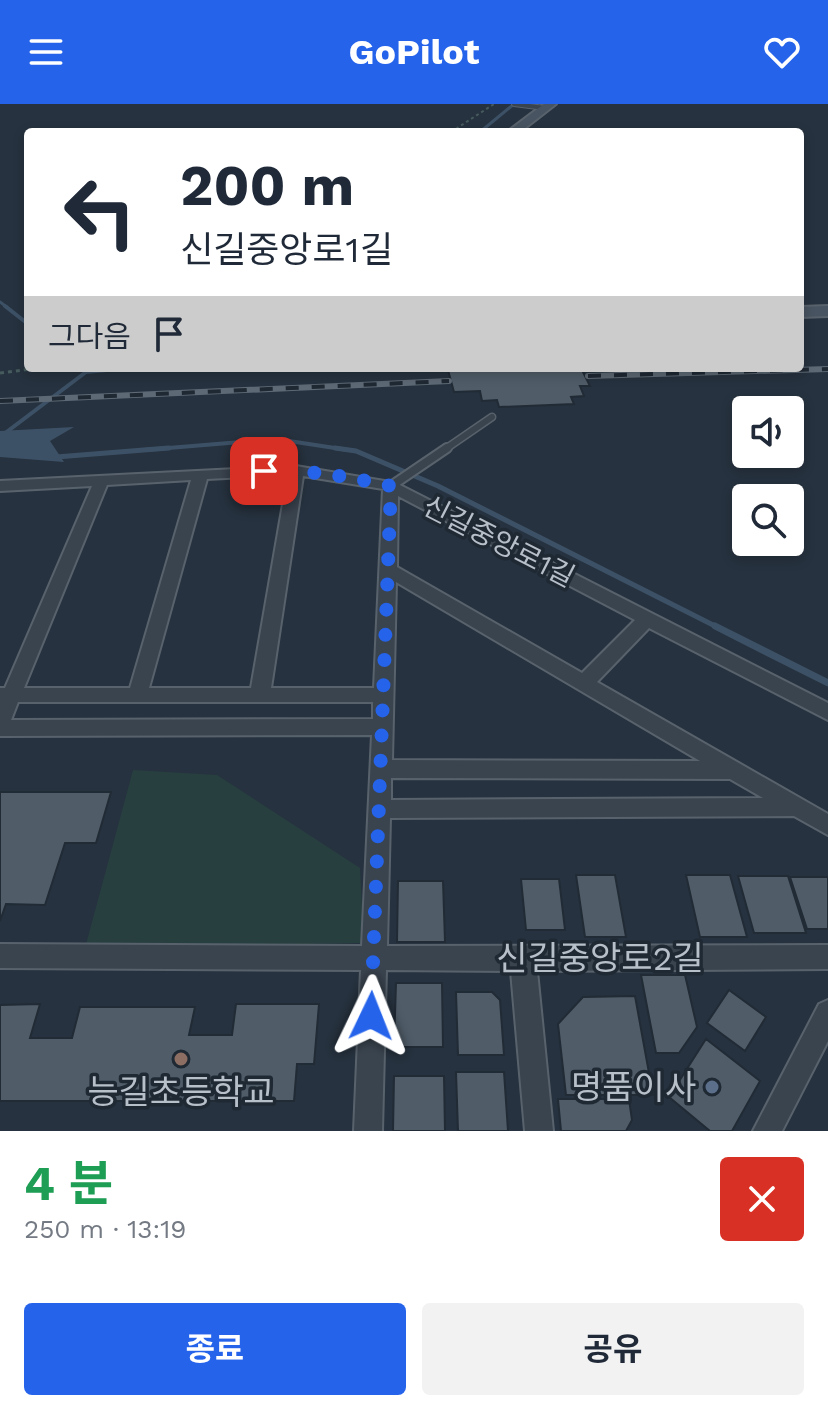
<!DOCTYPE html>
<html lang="ko">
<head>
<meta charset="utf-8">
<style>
	body { margin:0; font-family:"Work Sans","Noto Sans KR",sans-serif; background:#f2f2f3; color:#1f2937; height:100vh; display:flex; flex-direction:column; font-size:30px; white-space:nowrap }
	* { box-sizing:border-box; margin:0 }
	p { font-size:26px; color:#747a83 }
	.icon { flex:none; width:44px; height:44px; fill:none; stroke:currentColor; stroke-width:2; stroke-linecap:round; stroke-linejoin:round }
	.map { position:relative; height:1027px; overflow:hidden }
	.sheet { display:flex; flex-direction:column; background:#fff; flex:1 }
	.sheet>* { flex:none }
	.banner { position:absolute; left:24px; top:24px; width:780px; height:244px; border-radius:8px; box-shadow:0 4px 12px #0003; background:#fff; color:#1f2937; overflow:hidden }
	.tools { position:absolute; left:732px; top:292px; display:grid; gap:16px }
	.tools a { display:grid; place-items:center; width:72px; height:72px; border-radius:8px; background:#fff; box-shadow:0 4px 12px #0003; font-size:40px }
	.pin { position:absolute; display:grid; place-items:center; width:68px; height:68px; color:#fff; margin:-34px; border-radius:16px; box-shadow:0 4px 12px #0006 }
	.me { position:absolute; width:88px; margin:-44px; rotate:2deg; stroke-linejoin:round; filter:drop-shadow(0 0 6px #0008) }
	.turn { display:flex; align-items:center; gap:28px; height:168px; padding:0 24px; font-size:36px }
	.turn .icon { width:104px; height:104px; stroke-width:2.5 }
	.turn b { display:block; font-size:56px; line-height:68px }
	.then { display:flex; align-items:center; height:76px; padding:0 24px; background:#0003; gap:16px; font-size:30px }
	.round { display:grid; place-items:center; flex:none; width:84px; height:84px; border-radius:8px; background:#f2f2f3 }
	.overview { display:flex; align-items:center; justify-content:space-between; height:136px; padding:0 24px }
	h1 { font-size:48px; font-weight:700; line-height:60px; color:#1e9e55 }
	.button { display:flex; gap:16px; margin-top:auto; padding:16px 24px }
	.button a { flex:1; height:92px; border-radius:8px; background:#2563eb; color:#fff; font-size:32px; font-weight:700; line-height:92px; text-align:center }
	.button a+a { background:#f2f2f3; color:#1f2937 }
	header { display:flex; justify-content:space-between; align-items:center; height:104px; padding:0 24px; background:#2563eb; color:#fff; font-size:36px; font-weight:700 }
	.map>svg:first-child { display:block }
	.green { fill:#283f40 }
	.water { fill:#3d5166 }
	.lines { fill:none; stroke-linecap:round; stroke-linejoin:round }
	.stream-far3 { stroke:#3d5166; stroke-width:3 }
	.stream-far2 { stroke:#3d5166; stroke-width:4 }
	.stream-far1 { stroke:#3d5166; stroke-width:5 }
	.stream { stroke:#3d5166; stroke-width:7 }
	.building { fill:#505d69; stroke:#212b36; stroke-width:2 }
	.service-far2-casing { stroke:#58626c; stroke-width:6 }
	.service-far1-casing { stroke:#58626c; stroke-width:9 }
	.service-casing { stroke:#58626c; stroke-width:12 }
	.minor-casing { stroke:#58626c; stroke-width:4 }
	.secondary-casing { stroke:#58626c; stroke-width:4 }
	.path-far1 { stroke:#465b5d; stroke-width:2; stroke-dasharray:3 3; stroke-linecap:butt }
	.path { stroke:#465b5d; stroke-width:3; stroke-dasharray:4 4; stroke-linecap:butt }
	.service-far2 { stroke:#3a444f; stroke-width:4 }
	.service-far1 { stroke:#3a444f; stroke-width:6 }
	.service { stroke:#3a444f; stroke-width:8 }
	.minor { fill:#3a444f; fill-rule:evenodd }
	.secondary { fill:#485461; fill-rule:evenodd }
	.rail-casing { stroke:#5d6975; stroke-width:6 }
	.rail { stroke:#1f2934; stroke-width:4; stroke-dasharray:13; stroke-linecap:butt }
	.route { stroke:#2563eb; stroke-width:14; stroke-dasharray:0 25.2 }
	.education-dot { fill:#8d6e63; stroke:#1f2934; stroke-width:3 }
	.service-dot { fill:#5c6f8a; stroke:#1f2934; stroke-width:3 }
	.labels { text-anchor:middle; stroke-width:7; stroke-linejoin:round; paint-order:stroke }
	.street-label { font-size:28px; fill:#b7bfc9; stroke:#1f2934 }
	.near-street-label { font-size:34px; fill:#b7bfc9; stroke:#1f2934 }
	.near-poi-label { font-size:34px; fill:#b7bfc9; stroke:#1f2934; text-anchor:end }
</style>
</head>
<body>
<header><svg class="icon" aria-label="menu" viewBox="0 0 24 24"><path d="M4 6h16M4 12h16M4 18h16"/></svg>GoPilot<svg class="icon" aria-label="heart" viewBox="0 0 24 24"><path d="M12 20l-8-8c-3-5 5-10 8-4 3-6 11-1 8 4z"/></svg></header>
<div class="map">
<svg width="828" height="1027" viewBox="0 0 828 1027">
	<rect width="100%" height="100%" fill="#26323f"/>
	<path class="green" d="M 133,666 L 217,671 L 360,764 L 364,839 L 85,844 Z"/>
	<path class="water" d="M 74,323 L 50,337 L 64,358 L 0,353 L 0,327 Z"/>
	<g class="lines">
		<path class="stream-far3" d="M 480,28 L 514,0
			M 0,198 L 8,204"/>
		<path class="stream-far2" d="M 5,202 L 28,220
			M 0,333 L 86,268 L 127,264
			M 144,346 L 276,335 L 348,346"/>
		<path class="stream-far1" d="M 335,344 L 356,347 L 438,382 L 719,524
			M 56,353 L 169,344"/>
		<path class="stream" d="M 715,522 L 828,579"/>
	</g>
	<path class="building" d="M 472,264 L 581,264 L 590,282 L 580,282 L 584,292 L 571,293 L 574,300 L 499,303 L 497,296 L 482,297 L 480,287 L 454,288 L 448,266 Z
		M 0,688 L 111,688 L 96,739 L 65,739 L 45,801 L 6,800 L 0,817 Z
		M 576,771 L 615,771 L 626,833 L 585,833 Z
		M 686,771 L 730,771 L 747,833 L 700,833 Z
		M 738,772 L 788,772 L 806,829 L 754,829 Z
		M 790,773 L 828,773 L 828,825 L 807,825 Z
		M 521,775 L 559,775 L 565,826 L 526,826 Z
		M 398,777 L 443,777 L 445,838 L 397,838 Z
		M 641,871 L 685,871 L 697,923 L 679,949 L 656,949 Z
		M 396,879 L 442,879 L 443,943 L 394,943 Z
		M 729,886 L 766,913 L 745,947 L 707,919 Z
		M 456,888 L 492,888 L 500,896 L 504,951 L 458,951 Z
		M 635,892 L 653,991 L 566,991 L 558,920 L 583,893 Z
		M 40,900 L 30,934 L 72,934 L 80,903 L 195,903 L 189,931 L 232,931 L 236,900 L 319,900 L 314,960 L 297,960 L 294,997 L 0,997 L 0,901 Z
		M 706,935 L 760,977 L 732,1027 L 710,1027 L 669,993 Z
		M 456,968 L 504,968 L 508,1027 L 458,1027 Z
		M 394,972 L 444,972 L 445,1027 L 393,1027 Z
		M 558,995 L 629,995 L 632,1016 L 626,1027 L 561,1027 Z"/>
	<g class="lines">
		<defs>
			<path id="service-far2" d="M 514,0 L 545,4"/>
			<path id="service-far1" d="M 444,346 L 492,313"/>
			<path id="service" d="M 391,382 L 447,344"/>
			<path id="minor" d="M 296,362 L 396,379 L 828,599 L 828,616 L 649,524 L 597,578 L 828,710 L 828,731 L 794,712 L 390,714 L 387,842 L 828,841 L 828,865 L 537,867 L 553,1027 L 525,1027 L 511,867 L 386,866 L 382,1027 L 354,1027 L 361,866 L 0,864 L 0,840 L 362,842 L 372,631 L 0,632 L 0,584 L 5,584 L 92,382 L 0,387 L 0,377 ZM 288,371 L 251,584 L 149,584 L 207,375 ZM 303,372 L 383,385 L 374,584 L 271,584 ZM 191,376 L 130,584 L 24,584 L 107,381 ZM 398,392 L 635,516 L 582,569 L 397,463 ZM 396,478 L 700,657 L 392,656 ZM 18,598 L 373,598 L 373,615 L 11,616 ZM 391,674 L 730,675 L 763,694 L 391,696 Z
				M 828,896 L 828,937 L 782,1027 L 753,1027 L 819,900 Z"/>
			<path id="secondary" d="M 544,0 L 556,0 L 520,28 L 507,28 Z
				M 828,202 L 828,212 L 800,213 L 800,203 Z"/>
		</defs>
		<use href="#service-far2" class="service-far2-casing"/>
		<use href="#service-far1" class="service-far1-casing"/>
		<use href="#service" class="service-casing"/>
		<use href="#minor" class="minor-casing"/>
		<use href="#secondary" class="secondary-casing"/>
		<path class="path-far1" d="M 451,28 L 494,0"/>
		<path class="path" d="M 0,269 L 40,264"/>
		<use href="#service-far2" class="service-far2"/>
		<use href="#service-far1" class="service-far1"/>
		<use href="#service" class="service"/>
		<use href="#minor" class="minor"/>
		<use href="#secondary" class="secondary"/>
		<defs>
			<path id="rail" d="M 588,272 L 828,265
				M 0,297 L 449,277"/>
		</defs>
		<use href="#rail" class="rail-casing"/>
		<use href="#rail" class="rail"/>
	</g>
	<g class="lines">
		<path class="route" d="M 264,367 C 308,365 348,373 391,382 L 371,912"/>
	</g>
	<circle class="education-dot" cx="181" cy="955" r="8"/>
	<circle class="service-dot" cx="712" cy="983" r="8"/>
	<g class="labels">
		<g class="street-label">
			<text transform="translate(499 437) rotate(27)" y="10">신길중앙로1길</text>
		</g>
		<g class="near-street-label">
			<text x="600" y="866">신길중앙로2길</text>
		</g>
		<g class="near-poi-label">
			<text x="696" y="995">명품이사</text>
			<text x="181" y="1000" text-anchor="middle">능길초등학교</text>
		</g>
	</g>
</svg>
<div class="tools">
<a><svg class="icon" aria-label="sound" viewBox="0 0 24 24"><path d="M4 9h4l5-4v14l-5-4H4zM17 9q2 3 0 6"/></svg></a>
<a><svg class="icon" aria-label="search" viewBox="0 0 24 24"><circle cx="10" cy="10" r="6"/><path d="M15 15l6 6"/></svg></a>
</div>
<div class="pin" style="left:264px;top:367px;background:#d93025"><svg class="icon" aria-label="arrive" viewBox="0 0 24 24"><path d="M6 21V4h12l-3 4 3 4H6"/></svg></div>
<svg class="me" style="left:371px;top:912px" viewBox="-20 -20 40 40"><path d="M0-17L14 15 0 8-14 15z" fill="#2563eb" stroke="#fff" stroke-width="4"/></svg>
<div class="banner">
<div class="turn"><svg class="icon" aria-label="left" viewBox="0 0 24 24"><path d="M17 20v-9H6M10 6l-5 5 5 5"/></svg><div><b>200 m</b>신길중앙로1길</div></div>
<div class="then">그다음<svg class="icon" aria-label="arrive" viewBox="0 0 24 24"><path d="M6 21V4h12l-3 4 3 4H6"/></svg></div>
</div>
</div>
<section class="sheet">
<div class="overview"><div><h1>4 분</h1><p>250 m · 13:19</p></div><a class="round" style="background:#d93025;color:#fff"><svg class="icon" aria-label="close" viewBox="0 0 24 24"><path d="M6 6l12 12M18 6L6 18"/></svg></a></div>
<div class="button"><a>종료</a><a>공유</a></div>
</section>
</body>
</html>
